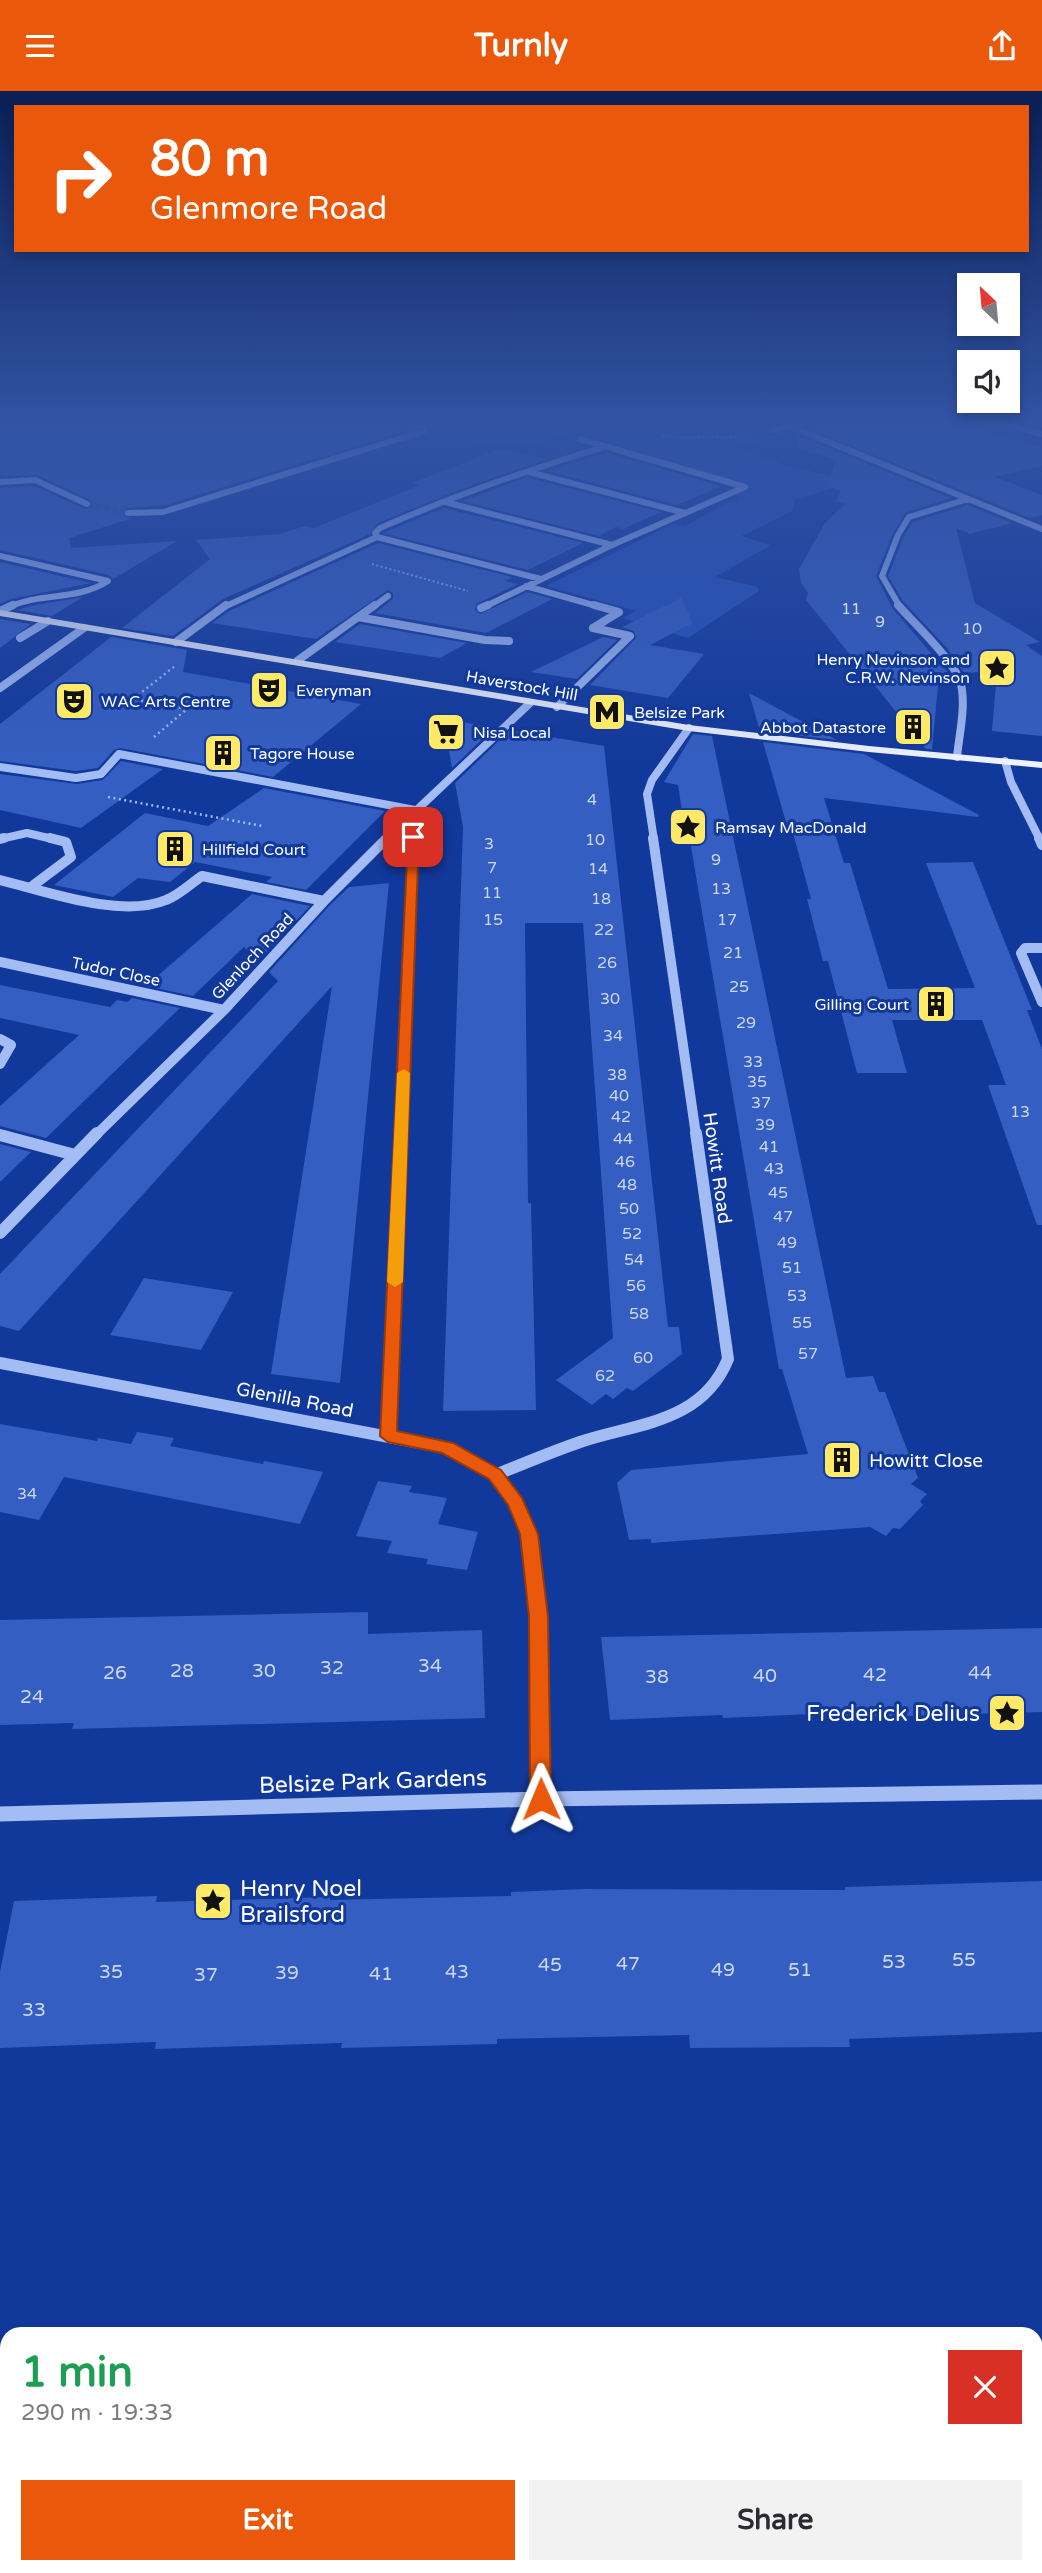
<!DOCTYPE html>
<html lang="en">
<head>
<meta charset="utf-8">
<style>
	body { margin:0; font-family:"Varela Round",sans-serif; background:#f2f2f3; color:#2b2b33; height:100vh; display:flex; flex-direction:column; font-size:26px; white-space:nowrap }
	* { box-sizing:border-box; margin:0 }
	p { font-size:23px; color:#7c7c81 }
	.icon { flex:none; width:38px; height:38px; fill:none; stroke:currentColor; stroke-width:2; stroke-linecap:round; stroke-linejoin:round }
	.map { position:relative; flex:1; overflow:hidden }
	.sheet { position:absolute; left:0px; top:2236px; width:1043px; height:247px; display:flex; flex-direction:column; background:#fff; border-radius:21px 21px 0 0; box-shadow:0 4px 10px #0003 }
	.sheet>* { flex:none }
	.hud { position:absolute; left:14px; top:14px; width:1015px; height:147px; border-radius:0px; box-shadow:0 4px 10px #0003; background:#ea580c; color:#fff; overflow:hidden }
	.needle { width:46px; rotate:334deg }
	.controls { position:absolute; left:957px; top:182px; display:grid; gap:14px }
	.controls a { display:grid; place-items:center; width:63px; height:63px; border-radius:0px; background:#fff; box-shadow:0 4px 10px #0003; font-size:35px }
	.pin { position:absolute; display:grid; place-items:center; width:60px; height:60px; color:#fff; margin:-30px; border-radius:14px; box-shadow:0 4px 10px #0006 }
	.me { position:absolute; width:77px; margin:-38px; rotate:359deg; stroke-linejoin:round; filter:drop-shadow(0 0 5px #0008) }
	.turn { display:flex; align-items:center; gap:24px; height:147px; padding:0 21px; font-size:32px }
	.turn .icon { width:91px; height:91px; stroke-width:2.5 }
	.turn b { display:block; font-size:49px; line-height:60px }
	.round { display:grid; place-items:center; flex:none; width:74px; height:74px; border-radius:0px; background:#f2f2f3 }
	.summary { display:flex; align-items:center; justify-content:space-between; height:119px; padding:0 21px }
	h1 { font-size:42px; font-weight:700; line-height:52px; color:#1e9e55 }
	.action { display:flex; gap:14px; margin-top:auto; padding:14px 21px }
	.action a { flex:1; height:80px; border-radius:0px; background:#ea580c; color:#fff; font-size:28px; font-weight:700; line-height:80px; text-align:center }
	.action a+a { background:#f2f2f3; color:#2b2b33 }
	header { display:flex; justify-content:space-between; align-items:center; height:91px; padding:0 21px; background:#ea580c; color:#fff; font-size:32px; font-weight:700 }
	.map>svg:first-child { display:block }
	.green { fill:#2350ba }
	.building { fill:#345ec1 }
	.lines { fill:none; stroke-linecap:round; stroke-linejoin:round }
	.minor-tunnel { stroke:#3556aa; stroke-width:6; stroke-dasharray:6 2.5; stroke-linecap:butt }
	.path-far1 { stroke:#a4bcf4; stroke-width:2; stroke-dasharray:2 2.5; stroke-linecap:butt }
	.path { stroke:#a4bcf4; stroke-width:2.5; stroke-dasharray:2 3.5; stroke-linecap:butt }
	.minor-far4 { stroke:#a4bcf4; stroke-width:6 }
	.minor-far3 { stroke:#a4bcf4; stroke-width:8 }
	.minor-far2 { stroke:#a4bcf4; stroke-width:10 }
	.minor-far1 { stroke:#a4bcf4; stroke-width:12 }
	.minor { stroke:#a4bcf4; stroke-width:15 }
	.major { fill:#f2f5ff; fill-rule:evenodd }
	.route { fill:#ea580c; stroke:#983908; stroke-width:2 }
	.slow { fill:#f59e0b }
	.labels { text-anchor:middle; stroke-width:6; stroke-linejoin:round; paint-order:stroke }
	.number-label { font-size:16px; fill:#ccd7f0 }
	.far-poi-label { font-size:16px; fill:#fff; stroke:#11389b; text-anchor:start }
	.far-street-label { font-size:16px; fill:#fff; stroke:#11389b }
	.street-label { font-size:19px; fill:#fff; stroke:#11389b }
	.poi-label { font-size:19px; fill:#fff; stroke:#11389b; text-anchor:start }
	.near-number-label { font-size:19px; fill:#ccd7f0 }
	.near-poi-label { font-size:23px; fill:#fff; stroke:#11389b; text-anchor:end }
	.near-street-label { font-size:23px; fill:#fff; stroke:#11389b }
</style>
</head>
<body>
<header><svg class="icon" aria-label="menu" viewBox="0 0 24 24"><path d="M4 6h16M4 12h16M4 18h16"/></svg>Turnly<svg class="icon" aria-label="share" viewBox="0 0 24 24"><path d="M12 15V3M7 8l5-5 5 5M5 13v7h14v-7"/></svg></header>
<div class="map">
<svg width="1042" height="2482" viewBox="0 0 1042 2482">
	<rect width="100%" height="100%" fill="#11389b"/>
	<path class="green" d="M 505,330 L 687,330 L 716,340 L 758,332 L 784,344 L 736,357 L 787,374 L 853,391 L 796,408 L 792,420 L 741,445 L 771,454 L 715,486 L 758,496 L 759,500 L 688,547 L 623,527 L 636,520 L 546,495 L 673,433 L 685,435 L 739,406 L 736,404 L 746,399 L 667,372 L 666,369 L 575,341 L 542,350 L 469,353 Z"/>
	<path class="building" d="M 0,330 L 401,330 L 411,338 L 162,415 L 126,417 L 123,424 L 130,428 L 69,447 L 71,457 L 177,450 L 113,488 L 109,484 L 0,459 L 0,397 L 34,395 L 85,418 L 91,417 L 93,413 L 89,408 L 37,384 L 0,385 Z
		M 817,330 L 946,330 L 1042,357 L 1042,375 L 995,386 L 1042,404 L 1042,424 L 1030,427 L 808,337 L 814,335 Z
		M 798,345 L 951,407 L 905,422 L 893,442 L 876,485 L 893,518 L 949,583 L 939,584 L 932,658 L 926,658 L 806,509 L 808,502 L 801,492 L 799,478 L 825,432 L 845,413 L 835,411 L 841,400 L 828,395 L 836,369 L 796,357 Z
		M 502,357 L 547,368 L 461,398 L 378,432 L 370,443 L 223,508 L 173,545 L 122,537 L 210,468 L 196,449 L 281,443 L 304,435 L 314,437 L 420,394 L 412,392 Z
		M 607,362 L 721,395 L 677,414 L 547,380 Z
		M 527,386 L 528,387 L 661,421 L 623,438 L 616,436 L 599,445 L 462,410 Z
		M 968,414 L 1012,432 L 970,443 L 956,437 L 975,512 L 1040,551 L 1026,554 L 1042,565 L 1042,645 L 992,640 L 997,580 L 964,582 L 947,557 L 903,510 L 888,485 L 903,447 L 913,431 Z
		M 444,417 L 583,452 L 528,479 L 383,442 Z
		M 378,452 L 512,486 L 505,490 L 518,493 L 476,513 L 475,519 L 480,523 L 527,501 L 552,508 L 486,542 L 375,522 L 393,508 L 393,502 L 388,499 L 316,548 L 212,532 L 229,520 Z
		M 0,471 L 91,492 L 11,508 L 0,513 Z
		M 83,506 L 52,525 L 17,519 L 35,514 Z
		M 681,507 L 693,532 L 650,554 L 704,563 L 668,607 L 590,594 L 636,547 L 634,540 L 622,536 Z
		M 0,528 L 31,533 L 0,557 Z
		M 360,533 L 467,552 L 440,567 L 335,551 Z
		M 111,546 L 187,559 L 183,581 L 361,613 L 273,686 L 120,657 L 114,659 L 98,677 L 76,680 L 0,670 L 0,633 Z
		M 603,546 L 617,549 L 577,588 L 531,581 Z
		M 749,602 L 837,649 L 760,640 Z
		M 443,627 L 478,634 L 494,637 L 452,677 Z
		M 510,639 L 604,655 L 668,1236 L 679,1236 L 682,1263 L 633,1300 L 627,1297 L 613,1308 L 606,1303 L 592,1314 L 556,1289 L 613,1247 L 583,832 L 525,832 L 528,1112 L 531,1112 L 536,1319 L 443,1320 L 463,736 L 455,692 Z
		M 693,643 L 712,645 L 846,1287 L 873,1285 L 879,1301 L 885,1301 L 918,1387 L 911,1393 L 927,1403 L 920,1410 L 923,1414 L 900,1438 L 893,1437 L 886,1445 L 870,1436 L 651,1452 L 651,1448 L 629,1449 L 617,1392 L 631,1379 L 808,1363 L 782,1278 L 779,1278 L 685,720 L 682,720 L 678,694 L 664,691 Z
		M 763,651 L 864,663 L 979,724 L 978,726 L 824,707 L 844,772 L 850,772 L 888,898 L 975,897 L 926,772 L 973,771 L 1032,919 L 1027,919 L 1042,958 L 1042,1134 L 1037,1134 L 988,994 L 1006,994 L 982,929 L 892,929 L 907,982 L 857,982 L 828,870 L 823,870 L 807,808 L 811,808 L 791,735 L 787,735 Z
		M 121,670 L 163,678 L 81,737 L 0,719 L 0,683 L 77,693 L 103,689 Z
		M 264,697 L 385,720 L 306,799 L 266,791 L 272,786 L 195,771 L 170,791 L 138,787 L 113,806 L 54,794 L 145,722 L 208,735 Z
		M 389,792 L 340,1292 L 271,1283 L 332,895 L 19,1240 L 0,1235 L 0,1183 L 278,890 L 269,881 L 329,815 L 349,796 Z
		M 252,803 L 310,815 L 258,870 L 244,856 L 193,905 L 146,895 Z
		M 0,894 L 110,916 L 117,909 L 127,911 L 132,907 L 180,917 L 46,1047 L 0,1035 L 0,1015 L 79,944 L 0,927 Z
		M 0,1053 L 31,1061 L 0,1091 Z
		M 144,1187 L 233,1201 L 201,1259 L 110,1244 Z
		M 0,1333 L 97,1350 L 98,1347 L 131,1353 L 137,1341 L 174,1347 L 170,1355 L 263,1373 L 264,1370 L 323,1381 L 300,1433 L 64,1386 L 39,1429 L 0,1421 Z
		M 378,1390 L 412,1395 L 409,1401 L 447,1407 L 438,1433 L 478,1441 L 467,1479 L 426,1473 L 428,1468 L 387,1462 L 392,1450 L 356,1445 Z
		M 368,1521 L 368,1543 L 482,1539 L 485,1627 L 72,1638 L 74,1632 L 0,1634 L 0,1529 Z
		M 1042,1537 L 1042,1621 L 834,1627 L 833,1622 L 723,1627 L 722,1624 L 610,1629 L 601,1546 Z
		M 1042,1790 L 1042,1941 L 849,1948 L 850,1956 L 690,1957 L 689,1944 L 497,1948 L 497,1953 L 341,1957 L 342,1952 L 155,1958 L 156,1951 L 0,1957 L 0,1881 L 14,1810 L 157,1805 L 156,1811 L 330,1806 L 330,1809 L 511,1805 L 511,1801 L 585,1798 L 845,1799 L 845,1796 Z"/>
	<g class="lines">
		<path class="minor-tunnel" d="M 87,413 L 128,422"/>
		<path class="path-far1" d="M 662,346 L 736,346 L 751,343
			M 372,473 L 468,500"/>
		<path class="path" d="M 154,646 L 187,618 L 133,608 L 175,575
			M 108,706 L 262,735"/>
		<path class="minor-far4" d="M 777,330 L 1042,438
			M 994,330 L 1042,343
			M 772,339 L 811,330
			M 580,348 L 745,396
			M 529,381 L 685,422
			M 0,391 L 35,389 L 87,413
			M 445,411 L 612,454
			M 128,422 L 163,421 L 424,340 L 422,336 L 407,330
			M 377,446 L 375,442 L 380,437 C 453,405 528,379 604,356
			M 0,465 L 108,490 C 77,510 42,501 9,516
			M 526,495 L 600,516
			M 224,516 L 377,446 L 541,488
			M 373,516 L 388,505
			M 484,516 L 612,454 L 745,396
			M 900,516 L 882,485 L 898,444 L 909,426 L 968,408"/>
		<path class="minor-far3" d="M 898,514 C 914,532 953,569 960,590 C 967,612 959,644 957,666
			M 481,517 L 488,514
			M 0,520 L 13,514
			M 358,526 L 375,514
			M 593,537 L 619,521 L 594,514
			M 20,547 L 48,530
			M 176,551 L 226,514
			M 297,570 L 358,526 L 485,549 L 509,550
			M 0,597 L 84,537
			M 557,616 L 630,545 L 593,537
			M 1005,670 L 1011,691 L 1040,749
			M 0,676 L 76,687 L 101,683 L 119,663 L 415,719
			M 0,748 L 27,742 L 57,749
			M 385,749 L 530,612
			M 414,749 L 415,719
			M 654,749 L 647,703 L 652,689 L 689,637"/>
		<path class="minor-far2" d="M 653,747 L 696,1044
			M 1039,747 L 1042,754
			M 0,748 L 4,747
			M 0,789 C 45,800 121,828 166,809 C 179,804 190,793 202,785 L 324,810
			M 31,796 L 71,766 L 66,751 L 50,747
			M 1042,857 L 1025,857 L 1021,862 L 1042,911
			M 0,871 L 224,919
			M 0,948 L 11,954 L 0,973
			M 96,1044 L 224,919 L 324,810 L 387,747
			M 401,1044 L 414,747"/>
		<path class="minor-far1" d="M 0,1044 L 75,1064
			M 0,1142 L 97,1042
			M 0,1272 L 447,1357 L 495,1384 L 518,1417
			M 388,1345 L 401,1042
			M 495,1384 C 523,1373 551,1361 580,1351 C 637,1332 702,1332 728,1268 L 696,1042"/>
		<path class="minor" d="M 518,1415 L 529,1443 L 538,1526 L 541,1708
			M 0,1723 L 541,1708 L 1042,1701"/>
		<path class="major" d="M 0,519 L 689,634 L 869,655 L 1042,671 L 1042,677 L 869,661 L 689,640 L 0,525 Z"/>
	</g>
	<linearGradient id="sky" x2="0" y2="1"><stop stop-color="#091f55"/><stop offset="0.49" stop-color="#3253a4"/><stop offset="1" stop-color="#3253a4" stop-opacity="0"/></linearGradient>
	<rect width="1042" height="678" fill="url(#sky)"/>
	<path class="route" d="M 413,743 L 419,746 L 397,1340 L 453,1352 L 501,1379 L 522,1407 L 538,1443 L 548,1526 L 551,1708 L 548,1714 L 541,1717 L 533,1714 L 530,1708 L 529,1526 L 520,1443 L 508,1414 L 489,1388 L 442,1362 L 388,1351 L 380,1345 L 408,746 Z"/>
	<path class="slow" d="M 404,978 L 410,982 L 403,1191 L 395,1196 L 387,1191 L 397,982 Z"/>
	<defs>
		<symbol id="sight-square" viewBox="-11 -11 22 22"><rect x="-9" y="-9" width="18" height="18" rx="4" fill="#ffea68" stroke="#11389b"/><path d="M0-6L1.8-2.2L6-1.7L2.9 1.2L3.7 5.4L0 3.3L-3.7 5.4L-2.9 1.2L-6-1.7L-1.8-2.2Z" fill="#111"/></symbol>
		<symbol id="theatre-square" viewBox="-11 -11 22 22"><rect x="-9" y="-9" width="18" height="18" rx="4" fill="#ffea68" stroke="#11389b"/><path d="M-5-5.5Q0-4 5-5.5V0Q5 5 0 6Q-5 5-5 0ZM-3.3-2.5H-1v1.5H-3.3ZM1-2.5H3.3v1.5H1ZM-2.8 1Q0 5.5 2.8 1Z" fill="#111"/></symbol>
		<symbol id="metro-square" viewBox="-11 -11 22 22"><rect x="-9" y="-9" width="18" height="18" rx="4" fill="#ffea68" stroke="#11389b"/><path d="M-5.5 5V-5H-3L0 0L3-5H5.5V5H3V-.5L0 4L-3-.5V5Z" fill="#111"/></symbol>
		<symbol id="building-square" viewBox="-11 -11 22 22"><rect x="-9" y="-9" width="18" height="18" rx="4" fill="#ffea68" stroke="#11389b"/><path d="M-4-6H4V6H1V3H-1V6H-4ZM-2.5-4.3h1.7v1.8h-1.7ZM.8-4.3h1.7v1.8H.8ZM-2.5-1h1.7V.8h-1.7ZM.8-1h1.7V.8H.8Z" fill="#111"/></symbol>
		<symbol id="supermarket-square" viewBox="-11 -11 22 22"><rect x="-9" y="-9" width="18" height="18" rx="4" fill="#ffea68" stroke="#11389b"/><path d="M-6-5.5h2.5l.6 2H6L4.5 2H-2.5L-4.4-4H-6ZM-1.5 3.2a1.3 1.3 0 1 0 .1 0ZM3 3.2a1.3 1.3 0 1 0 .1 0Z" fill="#111"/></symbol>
	</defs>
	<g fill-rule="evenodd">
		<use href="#sight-square" x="975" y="555" width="44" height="44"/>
		<use href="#theatre-square" x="247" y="577" width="44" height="44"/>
		<use href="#theatre-square" x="52" y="588" width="44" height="44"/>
		<use href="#metro-square" x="585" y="599" width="44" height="44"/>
		<use href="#building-square" x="891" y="614" width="44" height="44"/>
		<use href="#supermarket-square" x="424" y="619" width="44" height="44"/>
		<use href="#building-square" x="201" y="640" width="44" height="44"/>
		<use href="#sight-square" x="666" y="714" width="44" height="44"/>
		<use href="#building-square" x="153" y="736" width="44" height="44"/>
		<use href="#building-square" x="914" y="891" width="44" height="44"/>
		<use href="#building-square" x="820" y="1347" width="44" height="44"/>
		<use href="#sight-square" x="985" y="1600" width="44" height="44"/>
		<use href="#sight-square" x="191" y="1788" width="44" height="44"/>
	</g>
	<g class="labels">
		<g class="number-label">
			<text x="851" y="523">11</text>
			<text x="880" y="536">9</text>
			<text x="972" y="543">10</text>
			<text x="592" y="714">4</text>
			<text x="595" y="754">10</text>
			<text x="489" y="758">3</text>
			<text x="716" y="774">9</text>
			<text x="492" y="782">7</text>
			<text x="598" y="783">14</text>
			<text x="721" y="803">13</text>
			<text x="492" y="807">11</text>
			<text x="601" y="813">18</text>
			<text x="493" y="834">15</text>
			<text x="727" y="834">17</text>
			<text x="604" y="844">22</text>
			<text x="733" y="867">21</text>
			<text x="607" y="877">26</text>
			<text x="739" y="901">25</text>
			<text x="610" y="913">30</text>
			<text x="746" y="937">29</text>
			<text x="613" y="950">34</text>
			<text x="753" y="976">33</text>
			<text x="617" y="989">38</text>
			<text x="757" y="996">35</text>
			<text x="619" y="1010">40</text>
			<text x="761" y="1017">37</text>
			<text x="1020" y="1026">13</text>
			<text x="621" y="1031">42</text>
			<text x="765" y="1039">39</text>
			<text x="623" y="1053">44</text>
			<text x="769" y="1061">41</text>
			<text x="625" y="1076">46</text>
			<text x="774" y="1083">43</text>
			<text x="627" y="1099">48</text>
			<text x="778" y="1107">45</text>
			<text x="629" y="1123">50</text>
			<text x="783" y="1131">47</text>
			<text x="632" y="1148">52</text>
			<text x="787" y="1157">49</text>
			<text x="634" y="1174">54</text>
			<text x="792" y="1182">51</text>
			<text x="636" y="1200">56</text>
			<text x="797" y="1210">53</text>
			<text x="639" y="1228">58</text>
			<text x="802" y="1237">55</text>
			<text x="808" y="1268">57</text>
			<text x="643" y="1272">60</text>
			<text x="605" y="1290">62</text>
			<text x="27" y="1408">34</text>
		</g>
		<g class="far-poi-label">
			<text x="970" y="574" text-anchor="end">Henry Nevinson and<tspan x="970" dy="18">C.R.W. Nevinson</tspan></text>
			<text x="296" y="605">Everyman</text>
			<text x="101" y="616">WAC Arts Centre</text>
			<text x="634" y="627">Belsize Park</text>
			<text x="886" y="642" text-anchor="end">Abbot Datastore</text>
			<text x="473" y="647">Nisa Local</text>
			<text x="250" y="668">Tagore House</text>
			<text x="715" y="742">Ramsay MacDonald</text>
			<text x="202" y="764">Hillfield Court</text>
			<text x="909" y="919" text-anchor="end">Gilling Court</text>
		</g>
		<g class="far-street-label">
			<text transform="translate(522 594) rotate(10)" y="6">Haverstock Hill</text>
			<text transform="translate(252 865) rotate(-47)" y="6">Glenloch Road</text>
			<text transform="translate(116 880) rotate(12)" y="6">Tudor Close</text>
		</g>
		<g class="street-label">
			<text transform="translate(718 1077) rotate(82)" y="7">Howitt Road</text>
			<text transform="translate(295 1308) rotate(11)" y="7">Glenilla Road</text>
		</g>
		<g class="poi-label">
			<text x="869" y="1376">Howitt Close</text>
		</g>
		<g class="near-number-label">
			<text x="430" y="1581">34</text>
			<text x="332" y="1583">32</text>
			<text x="182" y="1586">28</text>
			<text x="264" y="1586">30</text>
			<text x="115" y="1588">26</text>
			<text x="980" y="1588">44</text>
			<text x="875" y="1590">42</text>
			<text x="765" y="1591">40</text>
			<text x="657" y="1592">38</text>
			<text x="32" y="1612">24</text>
			<text x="964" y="1875">55</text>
			<text x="894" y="1877">53</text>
			<text x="628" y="1879">47</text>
			<text x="550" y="1880">45</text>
			<text x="723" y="1885">49</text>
			<text x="800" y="1885">51</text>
			<text x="111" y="1887">35</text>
			<text x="457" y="1887">43</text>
			<text x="287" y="1888">39</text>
			<text x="381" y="1889">41</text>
			<text x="206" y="1890">37</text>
			<text x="34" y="1925">33</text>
		</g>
		<g class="near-poi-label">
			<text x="980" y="1630">Frederick Delius</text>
			<text x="240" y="1805" text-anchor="start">Henry Noel<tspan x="240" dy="26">Brailsford</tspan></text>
		</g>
		<g class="near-street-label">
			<text transform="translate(373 1690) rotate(-2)" y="8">Belsize Park Gardens</text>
		</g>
	</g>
</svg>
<div class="controls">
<a><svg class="needle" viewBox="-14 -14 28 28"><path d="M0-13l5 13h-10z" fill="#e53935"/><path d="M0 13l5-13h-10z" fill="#7c7c81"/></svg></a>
<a><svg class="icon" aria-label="sound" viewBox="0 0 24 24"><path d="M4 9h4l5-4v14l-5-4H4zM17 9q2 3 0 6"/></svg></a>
</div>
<div class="pin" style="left:413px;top:746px;background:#d93025"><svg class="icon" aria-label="arrive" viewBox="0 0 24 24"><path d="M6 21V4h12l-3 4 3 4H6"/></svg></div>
<svg class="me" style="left:541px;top:1708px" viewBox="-20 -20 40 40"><path d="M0-17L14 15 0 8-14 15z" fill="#ea580c" stroke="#fff" stroke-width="4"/></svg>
<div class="hud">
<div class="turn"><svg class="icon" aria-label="right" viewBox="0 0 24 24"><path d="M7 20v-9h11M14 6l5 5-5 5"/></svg><div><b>80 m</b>Glenmore Road</div></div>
</div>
<section class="sheet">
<div class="summary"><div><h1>1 min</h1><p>290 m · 19:33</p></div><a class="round" style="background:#d93025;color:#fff"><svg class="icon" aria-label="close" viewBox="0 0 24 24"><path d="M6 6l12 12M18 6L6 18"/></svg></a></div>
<div class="action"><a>Exit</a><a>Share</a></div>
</section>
</div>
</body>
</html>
